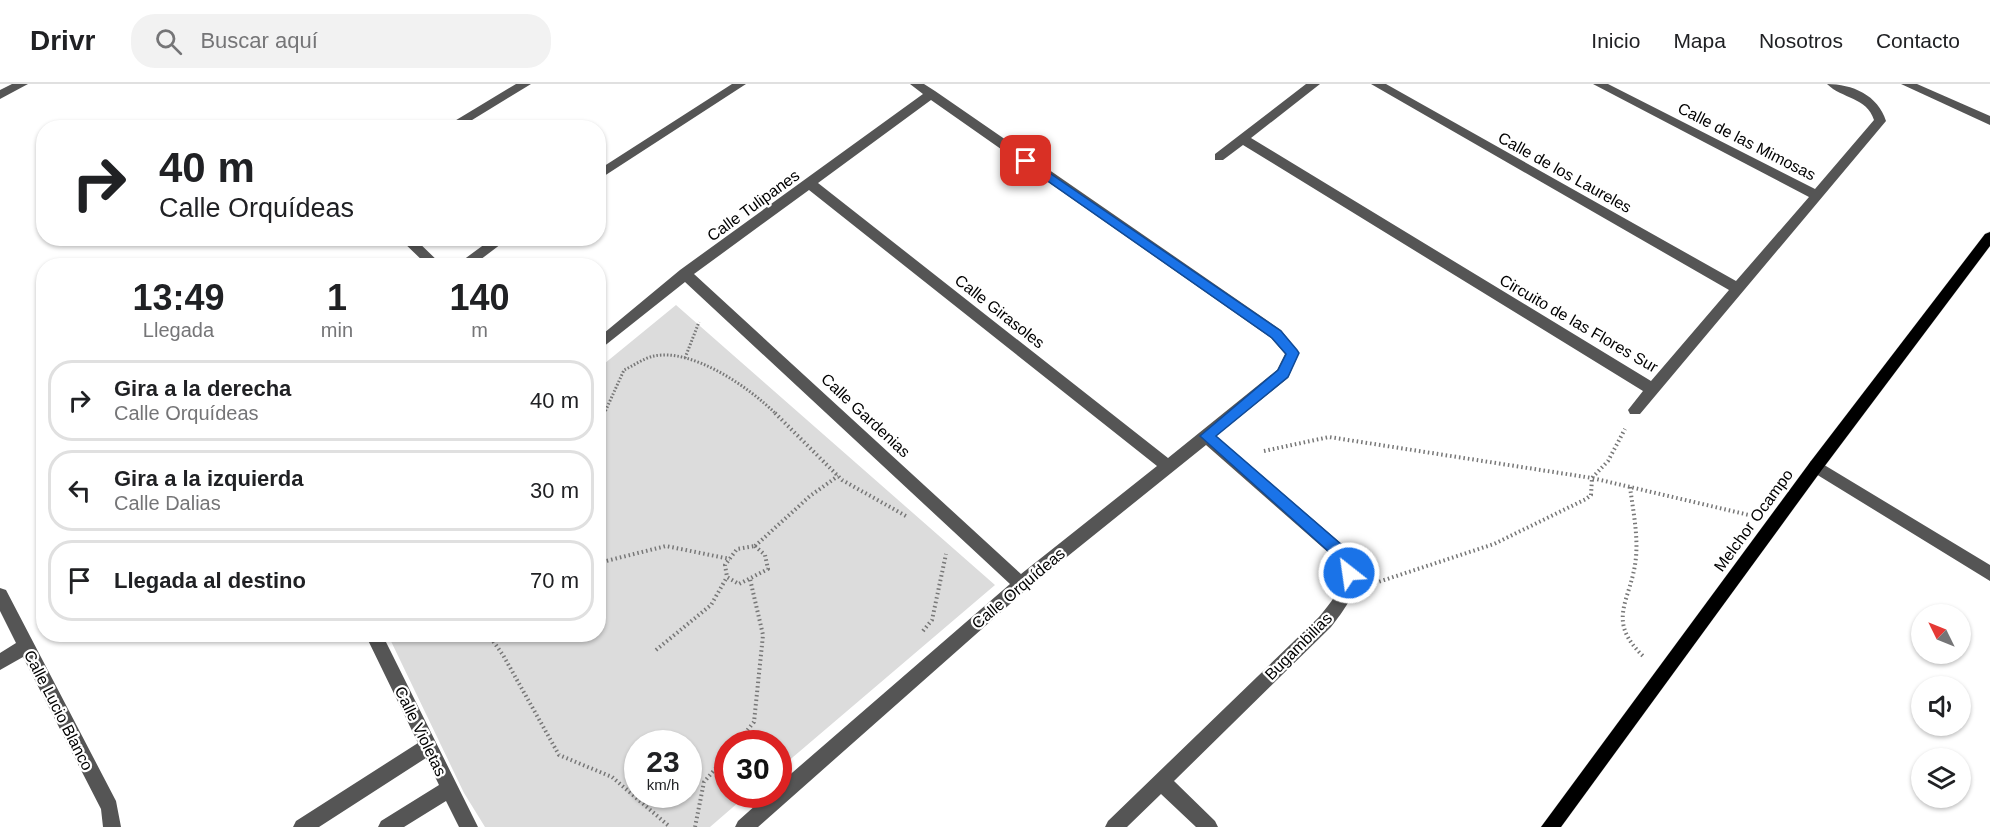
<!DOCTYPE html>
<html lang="es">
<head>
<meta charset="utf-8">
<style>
	body { margin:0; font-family:Helvetica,sans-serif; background:#f2f2f2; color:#202124; height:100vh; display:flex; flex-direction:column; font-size:22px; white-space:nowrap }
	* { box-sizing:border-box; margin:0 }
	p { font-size:20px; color:#757577 }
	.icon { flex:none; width:33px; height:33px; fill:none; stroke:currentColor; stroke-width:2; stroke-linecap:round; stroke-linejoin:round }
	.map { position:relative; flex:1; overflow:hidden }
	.details { position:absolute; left:36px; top:174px; width:570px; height:384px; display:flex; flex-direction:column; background:#fff; border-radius:24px; box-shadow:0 2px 4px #0004 }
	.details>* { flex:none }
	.guide { position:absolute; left:36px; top:36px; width:570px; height:126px; border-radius:24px; box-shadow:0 2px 4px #0004; background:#fff; color:#202124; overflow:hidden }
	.needle { width:39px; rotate:313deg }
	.fabs { position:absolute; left:1911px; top:520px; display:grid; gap:12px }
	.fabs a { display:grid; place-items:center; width:60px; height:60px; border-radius:50%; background:#fff; box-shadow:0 2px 4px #0004; font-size:30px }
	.speed { position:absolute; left:624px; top:646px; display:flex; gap:12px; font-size:30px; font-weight:700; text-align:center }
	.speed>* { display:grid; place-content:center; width:78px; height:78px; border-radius:50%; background:#fff; box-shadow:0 2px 4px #0004; line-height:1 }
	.speed small { font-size:15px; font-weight:400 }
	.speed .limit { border:9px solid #d22; background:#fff; color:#111 }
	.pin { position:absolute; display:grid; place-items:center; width:51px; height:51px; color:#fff; margin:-26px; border-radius:12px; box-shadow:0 3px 9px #0006 }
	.me { position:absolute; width:66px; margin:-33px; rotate:330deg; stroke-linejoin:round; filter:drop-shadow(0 0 4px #0008) }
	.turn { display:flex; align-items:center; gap:21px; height:126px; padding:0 24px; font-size:27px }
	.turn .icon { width:78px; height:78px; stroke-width:2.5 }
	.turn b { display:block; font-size:42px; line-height:51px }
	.eta { display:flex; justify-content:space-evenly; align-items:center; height:102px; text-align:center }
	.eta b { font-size:36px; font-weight:600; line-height:42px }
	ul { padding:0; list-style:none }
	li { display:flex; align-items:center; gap:18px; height:81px; margin:0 12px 9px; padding:0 12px; border:3px solid #e0e0e0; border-radius:24px }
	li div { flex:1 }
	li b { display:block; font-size:22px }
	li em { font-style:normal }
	header { display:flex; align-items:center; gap:36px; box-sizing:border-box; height:84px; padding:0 30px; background:#fff; border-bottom:2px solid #e0e0e0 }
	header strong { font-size:28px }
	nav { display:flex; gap:33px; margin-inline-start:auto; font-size:21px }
	.search { width:420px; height:54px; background:#f2f2f2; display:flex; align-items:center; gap:15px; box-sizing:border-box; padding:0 21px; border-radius:24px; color:#757577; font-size:22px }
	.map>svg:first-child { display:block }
	.green { fill:#dcdcdc; fill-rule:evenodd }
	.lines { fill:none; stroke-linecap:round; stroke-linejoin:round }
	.major-casing { stroke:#dbdbdb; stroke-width:1 }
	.path-far1 { stroke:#777; stroke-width:3; stroke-dasharray:1.5 2; stroke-linecap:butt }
	.path { stroke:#777; stroke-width:4; stroke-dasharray:1.5 3; stroke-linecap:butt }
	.minor { fill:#555; fill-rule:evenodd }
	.major { fill:#000; fill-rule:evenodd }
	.route { fill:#1a73e8; stroke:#114b97; stroke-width:1.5 }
	.labels { text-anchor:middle; stroke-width:4.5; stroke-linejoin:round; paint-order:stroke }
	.street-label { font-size:16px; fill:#000; stroke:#fff }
</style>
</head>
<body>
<header>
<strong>Drivr</strong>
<div class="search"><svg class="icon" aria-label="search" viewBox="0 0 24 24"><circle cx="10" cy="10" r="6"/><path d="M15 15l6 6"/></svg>Buscar aquí</div>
<nav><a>Inicio</a><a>Mapa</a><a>Nosotros</a><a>Contacto</a></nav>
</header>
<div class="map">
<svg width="1990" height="743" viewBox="0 0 1990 743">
	<rect width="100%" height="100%" fill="#fff"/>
	<path class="green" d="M 676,221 L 995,501 L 779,685 L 778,660 L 728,660 L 728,711 L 747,711 L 710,743 L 485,743 L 464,709 L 388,551 L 598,550 L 599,284 ZM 638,660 L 688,660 L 688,711 L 638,711 Z"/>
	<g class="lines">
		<defs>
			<path id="major" d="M 1990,148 L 1990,162 L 1821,387 L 1561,743 L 1541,743 L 1811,377 L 1985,150 Z"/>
		</defs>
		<use href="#major" class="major-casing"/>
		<path class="path-far1" d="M 685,274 L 699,238
			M 604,330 L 624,286 C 633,282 644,274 654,272 C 693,264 750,304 776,330"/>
		<path class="path" d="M 775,329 L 842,396 L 906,432
			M 598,343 L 604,329
			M 1264,367 L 1329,353 L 1592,394 L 1608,377 L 1625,345
			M 1630,403 C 1633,426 1638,450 1636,473 C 1632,517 1604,535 1644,573
			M 755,462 L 765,471 L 768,485 L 739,500 L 727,493 L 725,481 L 737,465 Z
			M 755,462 L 810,412 L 838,392
			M 598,479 L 666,462 L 730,475
			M 1375,499 L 1494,460 L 1586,415 L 1591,411 L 1592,394 L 1749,431
			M 923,547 L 932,536 L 946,470
			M 488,550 L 503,571 L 559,671 L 612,693 L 670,743
			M 656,566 L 711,521 L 727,493
			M 736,660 L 754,638 L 763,551 L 750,495
			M 695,743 L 704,698 L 728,670"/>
		<path class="minor" d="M 12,0 L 28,0 L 0,15 L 0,6 Z
			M 516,0 L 531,0 L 459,44 L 443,44 Z
			M 732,0 L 746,0 L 598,96 L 598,86 Z
			M 910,0 L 924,0 L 935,7 L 1281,246 L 1299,269 L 1288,294 L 1216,352 L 1351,468 C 1365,498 1349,520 1331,543 L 1174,697 L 1215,737 L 1218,743 L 1196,743 L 1161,710 L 1127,743 L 1105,743 L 1108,737 L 1319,533 C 1336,512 1344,505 1338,477 L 1206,361 L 1027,505 L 758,743 L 735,743 L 738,737 L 767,711 L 778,711 L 778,701 L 1010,500 L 685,198 L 598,267 L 598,254 L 680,186 L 923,10 ZM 931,16 L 1271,254 L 1285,270 L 1277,286 L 1168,374 L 818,99 ZM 809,106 L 1157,382 L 1021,490 L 694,190 Z
			M 1306,0 L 1320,0 L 1251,54 L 1651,297 L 1729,206 L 1371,0 L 1386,0 L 1736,197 L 1809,113 L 1593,0 L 1608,0 L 1815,105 L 1874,36 C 1867,13 1842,15 1827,0 C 1852,0 1878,11 1886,37 L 1640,330 L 1630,330 L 1628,326 L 1643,307 L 1243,61 L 1223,76 L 1215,76 L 1215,70 Z
			M 1901,0 L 1917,0 L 1990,32 L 1990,41 Z
			M 399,154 L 414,154 L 443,182 L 428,182 Z
			M 493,154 L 509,154 L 472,182 L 455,182 Z
			M 1816,376 L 1990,481 L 1990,497 L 1811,387 L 1808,382 L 1811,377 Z
			M 0,504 L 6,506 L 116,717 L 121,743 L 103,743 L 101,725 L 23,573 L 0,586 L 0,569 L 16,559 L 0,527 Z
			M 365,550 L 382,550 L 478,743 L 459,743 L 446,717 L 404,743 L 378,743 L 381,737 L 439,701 L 426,674 L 319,743 L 293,743 L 296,737 L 418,659 Z"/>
		<use href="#major" class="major"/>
	</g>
	<path class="route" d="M 1026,73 L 1281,247 L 1297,266 L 1299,269 L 1288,293 L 1216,352 L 1350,468 L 1356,489 L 1354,493 L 1344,493 L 1338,476 L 1200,352 L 1278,286 L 1286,270 L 1272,254 L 1022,79 L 1022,74 Z"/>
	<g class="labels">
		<g class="street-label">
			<text transform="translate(1747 57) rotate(27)" y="6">Calle de las Mimosas</text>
			<text transform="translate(1565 88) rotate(29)" y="6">Calle de los Laureles</text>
			<text transform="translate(753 121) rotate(-36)" y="6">Calle Tulipanes</text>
			<text transform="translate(1000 227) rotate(38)" y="6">Calle Girasoles</text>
			<text transform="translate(1579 239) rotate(30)" y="6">Circuito de las Flores Sur</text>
			<text transform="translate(866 331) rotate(43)" y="6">Calle Gardenias</text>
			<text transform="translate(1753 436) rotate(-54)" y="6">Melchor Ocampo</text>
			<text transform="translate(1018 504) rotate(-40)" y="6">Calle Orquídeas</text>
			<text transform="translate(1298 562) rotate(-45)" y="6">Bugambilias</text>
			<text transform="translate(59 626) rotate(63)" y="6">Calle Lucio Blanco</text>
			<text transform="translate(421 647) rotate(64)" y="6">Calle Violetas</text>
		</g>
	</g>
</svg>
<div class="fabs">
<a><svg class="needle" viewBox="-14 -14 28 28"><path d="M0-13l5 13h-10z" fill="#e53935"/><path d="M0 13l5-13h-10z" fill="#757577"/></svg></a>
<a><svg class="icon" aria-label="sound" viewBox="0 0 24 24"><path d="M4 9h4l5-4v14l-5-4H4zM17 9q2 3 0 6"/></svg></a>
<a><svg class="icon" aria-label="layers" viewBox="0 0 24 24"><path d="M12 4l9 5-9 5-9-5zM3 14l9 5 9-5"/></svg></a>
</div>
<div class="speed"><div>23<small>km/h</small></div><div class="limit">30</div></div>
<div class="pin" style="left:1026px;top:77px;background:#d93025"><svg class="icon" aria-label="arrive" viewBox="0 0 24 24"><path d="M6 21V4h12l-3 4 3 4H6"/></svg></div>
<svg class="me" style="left:1349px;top:489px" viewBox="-20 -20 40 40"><circle r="17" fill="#1a73e8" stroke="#fff" stroke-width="3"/><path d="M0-11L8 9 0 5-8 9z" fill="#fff"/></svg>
<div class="guide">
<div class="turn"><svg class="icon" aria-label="right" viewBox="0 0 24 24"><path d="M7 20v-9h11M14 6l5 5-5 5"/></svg><div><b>40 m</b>Calle Orquídeas</div></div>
</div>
<section class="details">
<div class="eta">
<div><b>13:49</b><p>Llegada</p></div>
<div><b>1</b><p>min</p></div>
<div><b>140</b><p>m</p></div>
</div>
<ul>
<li><svg class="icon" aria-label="right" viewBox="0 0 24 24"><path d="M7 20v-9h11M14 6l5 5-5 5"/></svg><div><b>Gira a la derecha</b><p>Calle Orquídeas</p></div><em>40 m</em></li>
<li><svg class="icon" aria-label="left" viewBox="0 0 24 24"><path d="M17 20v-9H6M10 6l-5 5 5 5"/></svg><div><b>Gira a la izquierda</b><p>Calle Dalias</p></div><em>30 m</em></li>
<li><svg class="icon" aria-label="arrive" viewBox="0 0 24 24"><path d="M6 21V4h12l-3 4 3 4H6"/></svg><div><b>Llegada al destino</b></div><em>70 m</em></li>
</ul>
</section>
</div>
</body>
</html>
